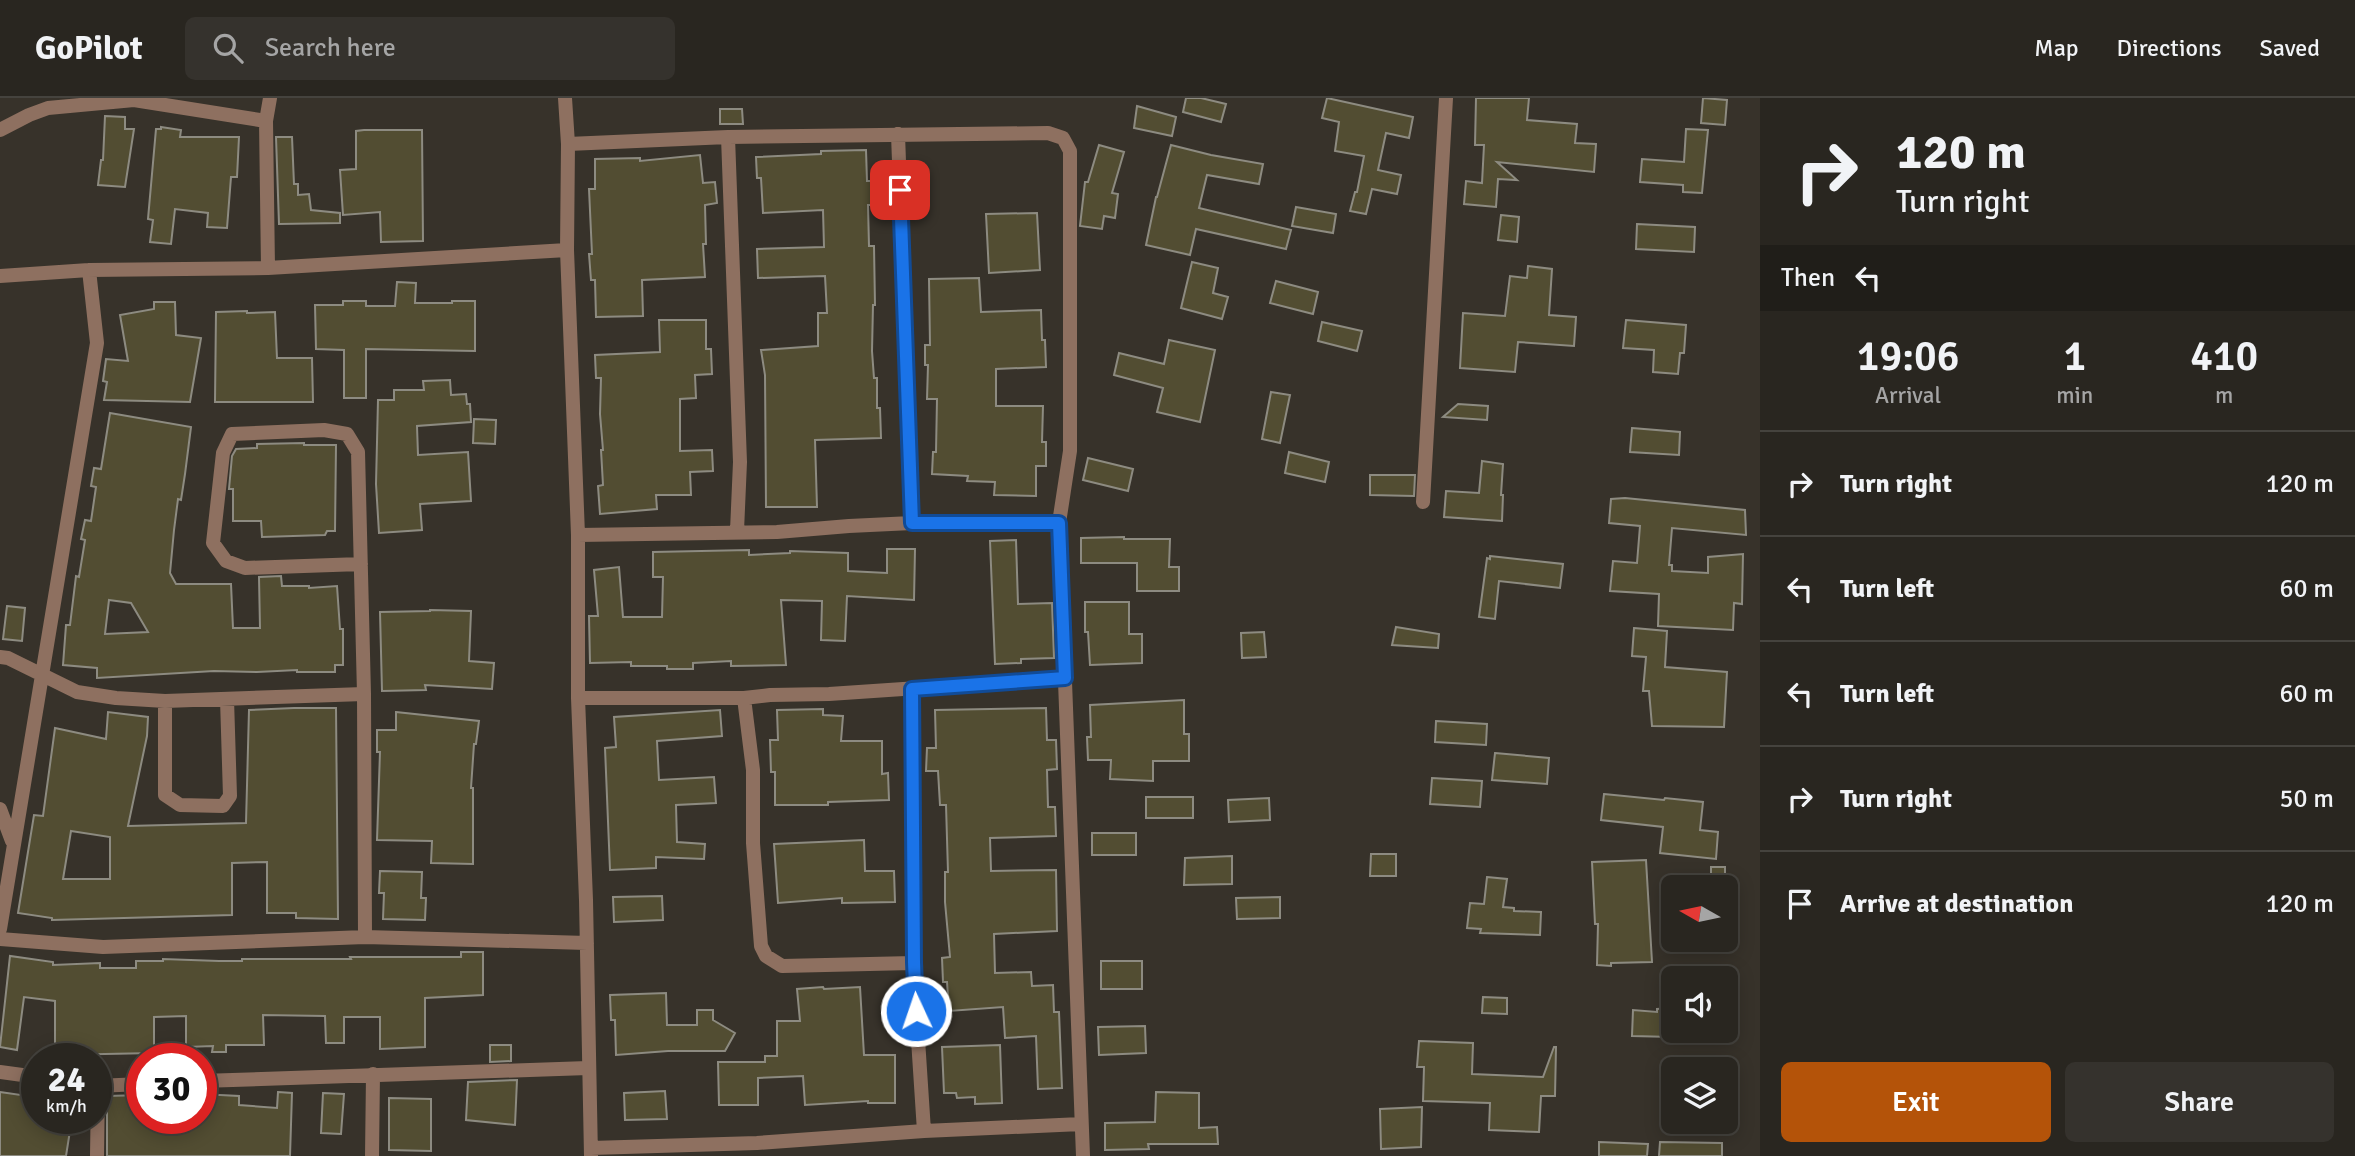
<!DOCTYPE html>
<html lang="en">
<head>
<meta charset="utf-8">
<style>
	body { margin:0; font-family:Signika,sans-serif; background:#35322d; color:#f1f3f6; height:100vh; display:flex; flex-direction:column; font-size:26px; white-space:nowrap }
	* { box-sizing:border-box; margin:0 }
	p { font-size:23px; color:#a5a5a5 }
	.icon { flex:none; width:38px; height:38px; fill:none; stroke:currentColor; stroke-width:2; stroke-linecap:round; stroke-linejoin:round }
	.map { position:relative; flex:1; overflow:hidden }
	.panel { display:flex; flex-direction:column; background:#292620; width:595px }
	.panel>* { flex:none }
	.top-card { background:#292620; color:#f1f3f6; overflow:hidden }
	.needle { width:46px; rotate:279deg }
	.controls { position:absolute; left:1661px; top:777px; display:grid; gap:14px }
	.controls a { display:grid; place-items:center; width:77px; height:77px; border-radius:10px; background:#292620; box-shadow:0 4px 18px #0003,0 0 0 2px #45433e; font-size:35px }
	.speed { position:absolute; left:21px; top:945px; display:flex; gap:14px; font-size:35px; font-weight:700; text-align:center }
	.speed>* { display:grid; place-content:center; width:91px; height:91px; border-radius:50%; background:#292620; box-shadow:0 4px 18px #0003,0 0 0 2px #45433e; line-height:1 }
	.speed small { font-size:18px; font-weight:400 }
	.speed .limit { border:10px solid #d22; background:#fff; color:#111 }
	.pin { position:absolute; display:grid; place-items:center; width:60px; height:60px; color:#fff; margin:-30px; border-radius:14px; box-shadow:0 4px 10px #0006 }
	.me { position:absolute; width:77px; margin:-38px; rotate:357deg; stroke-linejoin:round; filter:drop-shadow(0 0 5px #0008) }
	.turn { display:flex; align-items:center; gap:24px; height:147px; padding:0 21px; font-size:32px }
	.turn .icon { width:91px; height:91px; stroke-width:2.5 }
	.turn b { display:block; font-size:49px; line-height:60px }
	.then { display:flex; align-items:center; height:66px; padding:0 21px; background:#0003; gap:14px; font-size:26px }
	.eta { display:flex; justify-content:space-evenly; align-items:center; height:119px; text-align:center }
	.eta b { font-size:42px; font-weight:600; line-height:49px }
	.cta { display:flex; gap:14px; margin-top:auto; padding:14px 21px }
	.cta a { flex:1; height:80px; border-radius:10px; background:#b45309; color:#fff; font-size:28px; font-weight:600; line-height:80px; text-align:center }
	.cta a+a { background:#35322d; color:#f1f3f6 }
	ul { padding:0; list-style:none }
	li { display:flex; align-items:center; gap:21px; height:105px; padding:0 21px; border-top:2px solid #45433e }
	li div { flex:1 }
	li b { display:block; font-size:26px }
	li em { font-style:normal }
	header { display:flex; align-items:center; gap:42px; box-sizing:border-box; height:98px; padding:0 35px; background:#292620; border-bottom:2px solid #45433e }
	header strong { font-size:33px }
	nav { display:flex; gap:38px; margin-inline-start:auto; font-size:24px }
	.search { width:490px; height:63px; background:#35322d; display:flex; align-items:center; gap:18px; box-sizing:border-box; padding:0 24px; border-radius:10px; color:#a5a5a5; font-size:26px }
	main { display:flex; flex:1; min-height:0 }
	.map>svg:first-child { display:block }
	.building { fill:#524d32; stroke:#8d8b81; stroke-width:2; fill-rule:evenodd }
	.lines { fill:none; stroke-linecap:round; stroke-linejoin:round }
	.minor { stroke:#8e7060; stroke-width:14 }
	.route-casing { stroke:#114b97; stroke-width:18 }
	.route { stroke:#1a73e8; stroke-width:12 }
</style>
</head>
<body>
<header>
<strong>GoPilot</strong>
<div class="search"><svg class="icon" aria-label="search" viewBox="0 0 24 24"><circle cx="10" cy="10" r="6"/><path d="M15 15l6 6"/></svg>Search here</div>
<nav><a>Map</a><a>Directions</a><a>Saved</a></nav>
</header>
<main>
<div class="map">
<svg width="1760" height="1058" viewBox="0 0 1760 1058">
	<rect width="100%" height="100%" fill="#37322a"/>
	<path class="building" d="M 1186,0 L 1201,0 L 1226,6 L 1221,24 L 1183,14 Z
		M 1327,0 L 1413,19 L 1409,40 L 1386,35 L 1378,72 L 1401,77 L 1397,96 L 1372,91 L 1366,116 L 1350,113 L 1355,94 L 1357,94 L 1364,58 L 1335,53 L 1339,24 L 1322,20 Z
		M 1476,0 L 1529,0 L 1527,22 L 1577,26 L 1575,45 L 1596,46 L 1594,74 L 1497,64 L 1517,82 L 1498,81 L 1496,109 L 1464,106 L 1466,83 L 1482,85 L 1484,47 L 1475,47 Z
		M 1703,0 L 1727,2 L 1725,27 L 1701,25 Z
		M 1137,8 L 1176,19 L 1172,38 L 1134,30 Z
		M 720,11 L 742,11 L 743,26 L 720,26 Z
		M 105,18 L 125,19 L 125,31 L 134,31 L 125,89 L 98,87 L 101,62 L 103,62 Z
		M 161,29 L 181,32 L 180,39 L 239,39 L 237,79 L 231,79 L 227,130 L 207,129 L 208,115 L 175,111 L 171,146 L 150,144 L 153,122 L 148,121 L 156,31 L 161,31 Z
		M 1686,31 L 1708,32 L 1702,95 L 1683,94 L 1683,87 L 1640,84 L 1642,61 L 1684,64 Z
		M 364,32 L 422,32 L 423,143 L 381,144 L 380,114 L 343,117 L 340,72 L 356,71 L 356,33 Z
		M 276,39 L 292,39 L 294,86 L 298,86 L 298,97 L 309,96 L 311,112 L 340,115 L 340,125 L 279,126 Z
		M 1099,47 L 1124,54 L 1112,95 L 1118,96 L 1115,120 L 1104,118 L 1102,131 L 1080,128 L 1085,84 L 1088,84 Z
		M 1171,47 L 1211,57 L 1263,66 L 1259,86 L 1207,77 L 1199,110 L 1291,132 L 1286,151 L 1196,131 L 1190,157 L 1146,147 L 1156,99 L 1157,99 Z
		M 866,52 L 867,83 L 872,83 L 873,107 L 868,107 L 869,148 L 874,148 L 875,207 L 873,207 L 872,253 L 874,280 L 877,280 L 877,310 L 880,310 L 881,340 L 815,342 L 817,409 L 766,409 L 765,277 L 761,252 L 818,248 L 818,215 L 827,215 L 825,178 L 758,180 L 757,151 L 824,149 L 823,112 L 763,115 L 761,80 L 757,80 L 756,59 L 821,56 L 821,53 Z
		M 700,57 L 703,85 L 715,84 L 717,105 L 705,107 L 706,146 L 703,146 L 705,179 L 642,182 L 643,218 L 596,219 L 595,182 L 591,182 L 589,156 L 592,156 L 589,91 L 595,91 L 595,61 L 640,60 L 640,63 Z
		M 1296,109 L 1336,116 L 1333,135 L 1292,128 Z
		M 1037,115 L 1040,172 L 989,175 L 986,116 Z
		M 1501,117 L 1519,119 L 1517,144 L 1498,142 Z
		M 1637,126 L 1695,129 L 1694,154 L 1636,151 Z
		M 1192,164 L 1218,170 L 1213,195 L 1228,199 L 1222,221 L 1181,210 Z
		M 1528,168 L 1552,171 L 1549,217 L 1576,219 L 1574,248 L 1518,244 L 1515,274 L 1460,270 L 1463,215 L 1505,218 L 1510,178 L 1527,180 Z
		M 979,180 L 981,214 L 1041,212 L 1042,242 L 1045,242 L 1046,269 L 996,271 L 996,308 L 1043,308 L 1042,344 L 1046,344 L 1046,368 L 1036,368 L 1036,398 L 994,397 L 995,384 L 967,383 L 968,378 L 932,376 L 933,354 L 936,354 L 937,301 L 927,301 L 928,267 L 925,267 L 925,247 L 930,247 L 929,181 Z
		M 1276,183 L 1318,194 L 1313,216 L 1270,205 Z
		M 397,184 L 416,185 L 415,205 L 452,205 L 452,203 L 475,203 L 475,253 L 366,251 L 366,300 L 344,300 L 344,252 L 316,251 L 315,207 L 343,207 L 343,203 L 366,203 L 366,208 L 395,208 Z
		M 154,204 L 175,204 L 176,237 L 201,240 L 190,304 L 104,302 L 107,284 L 103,283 L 106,261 L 128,263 L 120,217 L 154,211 Z
		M 247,213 L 247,215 L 275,214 L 277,260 L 312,260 L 313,304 L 215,304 L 216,214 Z
		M 659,222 L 706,222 L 706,251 L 711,251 L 712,276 L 695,277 L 696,300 L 680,301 L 680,353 L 712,352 L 713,373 L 690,374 L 691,397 L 656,397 L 657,411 L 600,416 L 598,388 L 603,387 L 601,352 L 603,352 L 600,316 L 601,280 L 596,280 L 595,257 L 660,254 Z
		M 1626,222 L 1686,227 L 1684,255 L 1680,255 L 1678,276 L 1653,274 L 1654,252 L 1623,250 Z
		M 1322,224 L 1362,233 L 1357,253 L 1318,243 Z
		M 1169,242 L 1215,252 L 1200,324 L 1157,314 L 1163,290 L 1114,277 L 1119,255 L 1164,266 Z
		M 450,282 L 451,297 L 466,296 L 467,306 L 470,306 L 471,324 L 417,328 L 418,357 L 468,354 L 471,403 L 420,406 L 422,432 L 379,435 L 376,386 L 378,302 L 394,302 L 394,292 L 424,292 L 423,283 Z
		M 1271,294 L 1290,297 L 1280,345 L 1262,341 Z
		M 1458,306 L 1488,308 L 1487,322 L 1443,319 Z
		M 110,315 L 191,329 L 185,376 L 181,402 L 178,401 L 174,432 L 170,475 L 176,486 L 231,486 L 233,530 L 260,530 L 259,479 L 281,478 L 282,488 L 309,488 L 309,490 L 337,488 L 340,531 L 343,531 L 343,567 L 335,567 L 335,574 L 297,574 L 297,572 L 257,574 L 214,573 L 97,580 L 97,570 L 63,567 L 66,527 L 70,527 L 76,478 L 79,479 L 85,442 L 81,441 L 85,422 L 91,423 L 96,389 L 91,388 L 94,370 L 101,371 ZM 109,502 L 131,505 L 148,534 L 105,536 Z
		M 474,321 L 496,322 L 495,346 L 473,345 Z
		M 1632,330 L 1680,334 L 1679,357 L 1630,354 Z
		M 304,345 L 304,347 L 336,347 L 335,433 L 327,433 L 325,437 L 262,439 L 261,423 L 233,423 L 233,391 L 229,391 L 232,358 L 236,351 L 257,350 L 257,346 Z
		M 1289,354 L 1329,364 L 1325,384 L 1285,375 Z
		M 1088,360 L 1133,371 L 1128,393 L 1083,382 Z
		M 1482,363 L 1503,366 L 1501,397 L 1503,397 L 1502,423 L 1444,419 L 1446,393 L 1479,395 Z
		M 1370,377 L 1415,377 L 1414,398 L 1370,397 Z
		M 1625,400 L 1745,412 L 1746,437 L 1672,430 L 1669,467 L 1672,467 L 1672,473 L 1708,475 L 1708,459 L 1743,456 L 1742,506 L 1734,505 L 1733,532 L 1658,528 L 1659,496 L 1610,493 L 1613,463 L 1637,465 L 1640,428 L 1609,425 L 1611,401 Z
		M 1124,439 L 1124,441 L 1170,441 L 1169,469 L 1179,469 L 1179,493 L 1137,493 L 1137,465 L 1081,465 L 1081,440 Z
		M 1016,442 L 1018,506 L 1052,505 L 1054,560 L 1021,561 L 1021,565 L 995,566 L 990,443 Z
		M 887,451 L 915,451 L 914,502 L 847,498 L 845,543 L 821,542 L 822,503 L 781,502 L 786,567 L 731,568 L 731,563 L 693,565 L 693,571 L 667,571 L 667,568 L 631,568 L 631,564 L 590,565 L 589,518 L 598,518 L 594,472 L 619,469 L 623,519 L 662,519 L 663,479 L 653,479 L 653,454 L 749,452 L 749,457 L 790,455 L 790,453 L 848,455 L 848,473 L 887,475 Z
		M 1490,458 L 1563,466 L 1560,490 L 1499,483 L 1495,521 L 1479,519 L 1487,460 L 1490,461 Z
		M 1085,504 L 1129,504 L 1129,536 L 1142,536 L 1142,565 L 1090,567 L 1088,534 L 1085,534 Z
		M 7,508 L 25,510 L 22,543 L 3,541 Z
		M 430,512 L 471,513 L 469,563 L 494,565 L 492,591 L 425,587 L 426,592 L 382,593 L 380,514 L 430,513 Z
		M 1396,529 L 1439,536 L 1438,550 L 1392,547 Z
		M 1634,530 L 1667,533 L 1665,569 L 1727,574 L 1724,629 L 1652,628 L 1649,593 L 1643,593 L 1646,559 L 1632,558 Z
		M 1264,534 L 1266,559 L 1242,560 L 1241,535 Z
		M 1184,602 L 1184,636 L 1189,636 L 1189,663 L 1153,663 L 1153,683 L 1110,681 L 1111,662 L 1088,662 L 1087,639 L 1091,639 L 1090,607 Z
		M 294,610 L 336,610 L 338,821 L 296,820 L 296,815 L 267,815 L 267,764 L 232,765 L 232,817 L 52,822 L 52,820 L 18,815 L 34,717 L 43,718 L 55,630 L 106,641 L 108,614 L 148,619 L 147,638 L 128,728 L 246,725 L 249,612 ZM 71,733 L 110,739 L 110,781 L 63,781 Z
		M 1046,610 L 1047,642 L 1056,642 L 1057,671 L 1047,672 L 1048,709 L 1055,709 L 1056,738 L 990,740 L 991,773 L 1056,772 L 1057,833 L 994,836 L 995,875 L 1031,874 L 1032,888 L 1053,887 L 1054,914 L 1059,914 L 1062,990 L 1038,991 L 1036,938 L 1005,940 L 1003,909 L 949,913 L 947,884 L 943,884 L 942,860 L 950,859 L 945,804 L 945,774 L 948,774 L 946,707 L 940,707 L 938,673 L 926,673 L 927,650 L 936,650 L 935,612 Z
		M 823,611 L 823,617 L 843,618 L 841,643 L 882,643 L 882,676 L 888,675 L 889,702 L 828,704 L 828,707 L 775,707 L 775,674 L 771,674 L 770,642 L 778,642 L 777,612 Z
		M 720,612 L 722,638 L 657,643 L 659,682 L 714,679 L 716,705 L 676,707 L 677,744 L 705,746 L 704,761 L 656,759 L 656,770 L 610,772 L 605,650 L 616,649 L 614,619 Z
		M 396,614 L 479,623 L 476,646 L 474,646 L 471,690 L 473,690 L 473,766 L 431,765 L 432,743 L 377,742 L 380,654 L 377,654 L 377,632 L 396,632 Z
		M 1436,623 L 1487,626 L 1486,647 L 1435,644 Z
		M 1495,655 L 1549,660 L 1547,686 L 1492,682 Z
		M 1432,680 L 1482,683 L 1480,709 L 1430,706 Z
		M 1604,696 L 1664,702 L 1665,700 L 1703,704 L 1700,732 L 1718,734 L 1716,761 L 1660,755 L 1663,729 L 1601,722 Z
		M 1146,699 L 1193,699 L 1193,720 L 1146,720 Z
		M 1269,700 L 1270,722 L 1229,724 L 1228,702 Z
		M 1092,735 L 1136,735 L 1136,757 L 1092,757 Z
		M 864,742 L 865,773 L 894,773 L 895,804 L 842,805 L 842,800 L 778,805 L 774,746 Z
		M 1371,756 L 1396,756 L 1396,778 L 1370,778 Z
		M 1232,758 L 1232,786 L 1184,787 L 1185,760 Z
		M 1646,762 L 1652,864 L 1611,865 L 1611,868 L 1597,867 L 1598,826 L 1595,826 L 1592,764 Z
		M 1711,769 L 1725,769 L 1725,789 L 1711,789 Z
		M 380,773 L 422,774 L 421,800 L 426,800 L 425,822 L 383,821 L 384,795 L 379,795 Z
		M 1487,779 L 1507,781 L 1503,809 L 1514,810 L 1514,813 L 1541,814 L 1540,837 L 1480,835 L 1481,831 L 1467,830 L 1470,805 L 1484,806 Z
		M 662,798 L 663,822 L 614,824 L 613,799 Z
		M 1280,799 L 1280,820 L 1237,821 L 1236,800 Z
		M 461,854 L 483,854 L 483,897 L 425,900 L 425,949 L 380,951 L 380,919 L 344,919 L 344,945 L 326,945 L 325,918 L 263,917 L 264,947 L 226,947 L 226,954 L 212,954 L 213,948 L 186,949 L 186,918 L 154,919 L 154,955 L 55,957 L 55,903 L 24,899 L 17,952 L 0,949 L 10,858 L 53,864 L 53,867 L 100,865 L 100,870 L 136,870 L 136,863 L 163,863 L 163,861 L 219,863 L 242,863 L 242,861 L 351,861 L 350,859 L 461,859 Z
		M 1101,863 L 1142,863 L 1142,891 L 1101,891 Z
		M 823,889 L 824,891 L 860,889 L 864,957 L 895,957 L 895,1005 L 868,1005 L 868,1003 L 805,1007 L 803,978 L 758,980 L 758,1007 L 719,1007 L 718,964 L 765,964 L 765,958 L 777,958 L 777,923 L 800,923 L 797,891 Z
		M 666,895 L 667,927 L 697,927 L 697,912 L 713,912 L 713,922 L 735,935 L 725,953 L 668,953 L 616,957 L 615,922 L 611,922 L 610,897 Z
		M 1483,899 L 1507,900 L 1507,916 L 1482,915 Z
		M 1673,910 L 1673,939 L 1632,938 L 1633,912 L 1657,914 L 1657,911 Z
		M 1145,928 L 1146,955 L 1099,957 L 1098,929 Z
		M 1419,943 L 1473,945 L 1472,976 L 1543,979 L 1554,949 L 1556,949 L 1555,998 L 1541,998 L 1539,1034 L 1489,1032 L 1490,1005 L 1423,1003 L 1424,969 L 1417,969 Z
		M 490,947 L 511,947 L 511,963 L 490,964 Z
		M 1000,947 L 1002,1005 L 975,1006 L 975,999 L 957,1000 L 956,995 L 944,995 L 942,949 Z
		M 517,982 L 515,1027 L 466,1022 L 468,984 Z
		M 665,993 L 667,1021 L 625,1022 L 624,995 Z
		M 0,994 L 28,998 L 27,1004 L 37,1006 L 37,1020 L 72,1020 L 66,1058 L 0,1058 Z
		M 278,994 L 292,995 L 290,1058 L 107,1058 L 107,998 L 142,997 L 142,1020 L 201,1020 L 201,996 L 239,998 L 239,1007 L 277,1010 Z
		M 1156,994 L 1199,995 L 1199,1030 L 1217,1029 L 1218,1046 L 1148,1046 L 1149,1051 L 1105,1052 L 1105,1025 L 1155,1024 Z
		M 323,995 L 344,996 L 341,1036 L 321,1035 Z
		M 389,1000 L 431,1001 L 431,1053 L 389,1052 Z
		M 1422,1009 L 1421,1049 L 1381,1051 L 1380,1011 Z
		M 1599,1044 L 1648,1046 L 1647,1058 L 1599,1058 Z
		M 1660,1044 L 1722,1045 L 1722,1058 L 1659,1058 Z"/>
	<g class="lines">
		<path class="minor" d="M 134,0 L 134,2 L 266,23
			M 565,0 L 568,46 L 567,152 L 578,437 L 777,434 L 849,428 L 912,425 L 1059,425
			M 0,32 L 29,17 L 48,10 L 134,2
			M 898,36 L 912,425
			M 728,39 L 1048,35 L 1063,40 L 1070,53 L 1070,353 L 1059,425 L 1083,1058
			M 568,46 L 728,39 L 740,364 L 737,433
			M 268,170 L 266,23 L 270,0
			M 0,178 L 89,172 L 268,170 L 567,152
			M 1423,404 L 1446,0
			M 578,437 L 578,600 L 586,802 L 591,1058
			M 0,559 L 8,560 L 77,594 L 116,600 L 165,603 L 364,596
			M 912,591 L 913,865 L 924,1033
			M 578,600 L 744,600 L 770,597 L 829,596 L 1065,580
			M 744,600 L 753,672 L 753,745 L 761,848 L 766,858 L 782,868 L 913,865
			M 165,603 L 165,697 L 180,707 L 223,708 L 230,698 L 227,601
			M 0,711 L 12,743
			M 0,831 L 97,245 L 89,172
			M 365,839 L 587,845
			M 0,841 L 103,849 L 365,839 L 364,596 L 358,354 L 347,336 L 324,332 L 232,336 L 223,355 L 213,445 L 226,463 L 245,470 L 361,466
			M 0,974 L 37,979
			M 201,983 L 588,970
			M 96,988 L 142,986
			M 591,1050 L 757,1045 L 924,1033 L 1081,1026
			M 97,1058 L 98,988
			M 372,1058 L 373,976"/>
	</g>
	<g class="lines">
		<defs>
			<path id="route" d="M 900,92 L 912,425 L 1059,425 L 1065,580 L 912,591 L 914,864 L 916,913"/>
		</defs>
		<use href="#route" class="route-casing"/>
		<use href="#route" class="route"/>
	</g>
</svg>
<div class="controls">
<a><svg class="needle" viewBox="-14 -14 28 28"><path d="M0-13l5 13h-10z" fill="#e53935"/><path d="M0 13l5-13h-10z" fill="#a5a5a5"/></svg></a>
<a><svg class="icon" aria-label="sound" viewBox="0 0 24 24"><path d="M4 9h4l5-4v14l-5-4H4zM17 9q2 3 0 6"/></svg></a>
<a><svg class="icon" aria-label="layers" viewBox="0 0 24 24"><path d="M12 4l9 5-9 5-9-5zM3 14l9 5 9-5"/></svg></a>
</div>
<div class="speed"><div>24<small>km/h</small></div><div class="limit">30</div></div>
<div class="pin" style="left:900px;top:92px;background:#d93025"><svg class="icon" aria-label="arrive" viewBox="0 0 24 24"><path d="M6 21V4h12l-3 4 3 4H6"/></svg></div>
<svg class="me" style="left:916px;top:913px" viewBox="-20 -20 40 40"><circle r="17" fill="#1a73e8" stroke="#fff" stroke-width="3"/><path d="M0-11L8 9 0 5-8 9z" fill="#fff"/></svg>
</div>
<section class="panel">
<div class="top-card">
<div class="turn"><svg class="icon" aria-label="right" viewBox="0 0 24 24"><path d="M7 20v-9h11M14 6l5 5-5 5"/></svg><div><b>120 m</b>Turn right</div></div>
<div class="then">Then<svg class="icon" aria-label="left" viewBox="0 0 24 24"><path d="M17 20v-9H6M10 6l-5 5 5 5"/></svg></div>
</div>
<div class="eta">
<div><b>19:06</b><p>Arrival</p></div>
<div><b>1</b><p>min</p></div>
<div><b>410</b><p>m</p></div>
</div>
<ul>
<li><svg class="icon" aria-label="right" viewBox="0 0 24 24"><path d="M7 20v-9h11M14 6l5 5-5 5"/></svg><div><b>Turn right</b></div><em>120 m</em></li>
<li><svg class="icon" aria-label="left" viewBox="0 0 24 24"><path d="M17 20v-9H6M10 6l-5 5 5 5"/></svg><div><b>Turn left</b></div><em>60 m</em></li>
<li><svg class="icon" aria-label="left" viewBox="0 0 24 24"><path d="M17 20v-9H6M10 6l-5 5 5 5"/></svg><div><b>Turn left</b></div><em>60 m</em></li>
<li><svg class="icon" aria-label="right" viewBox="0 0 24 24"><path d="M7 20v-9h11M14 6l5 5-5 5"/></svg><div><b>Turn right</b></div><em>50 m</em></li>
<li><svg class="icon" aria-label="arrive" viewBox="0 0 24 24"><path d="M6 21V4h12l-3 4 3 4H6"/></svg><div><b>Arrive at destination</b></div><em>120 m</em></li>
</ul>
<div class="cta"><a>Exit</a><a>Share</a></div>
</section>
</main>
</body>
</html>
